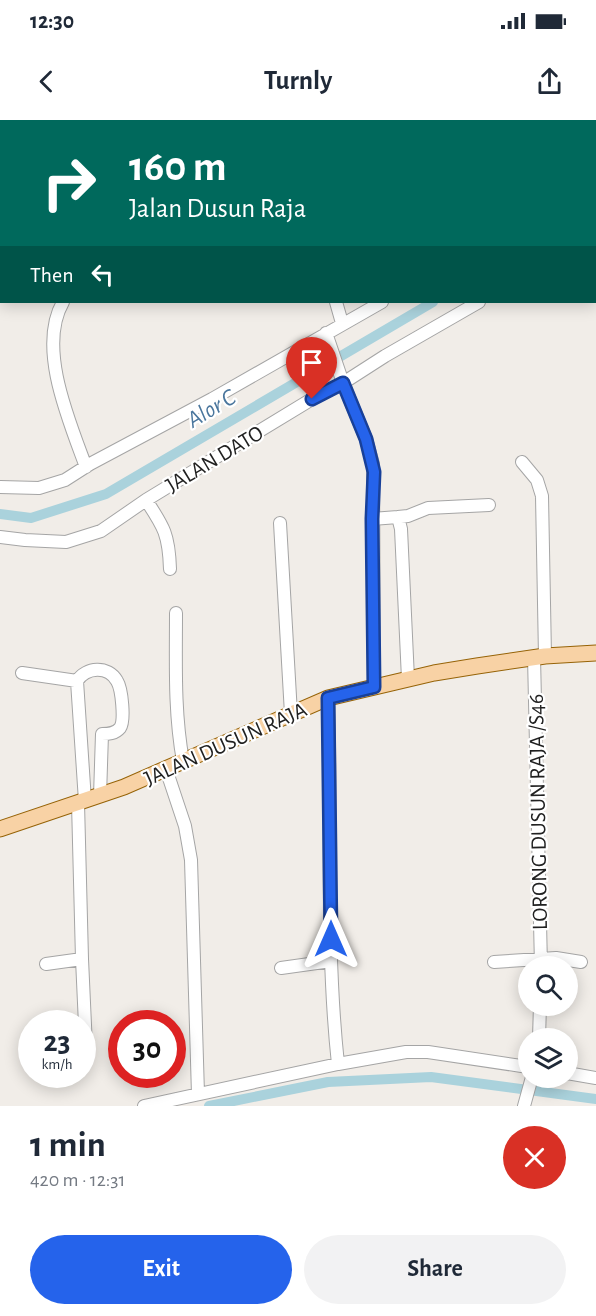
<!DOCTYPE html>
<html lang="en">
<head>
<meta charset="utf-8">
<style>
	body { margin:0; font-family:"Alegreya Sans",sans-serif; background:#f2f2f3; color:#1f2937; height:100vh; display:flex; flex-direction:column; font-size:22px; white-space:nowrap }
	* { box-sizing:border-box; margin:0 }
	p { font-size:20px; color:#747a83 }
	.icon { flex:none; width:33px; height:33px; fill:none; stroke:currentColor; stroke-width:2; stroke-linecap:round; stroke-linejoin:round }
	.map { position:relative; height:986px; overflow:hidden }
	.details { display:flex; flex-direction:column; background:#fff; flex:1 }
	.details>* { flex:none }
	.hud { position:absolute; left:0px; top:0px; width:597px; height:183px; box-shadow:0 3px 15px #0003; background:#00695c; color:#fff; overflow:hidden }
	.fabs { position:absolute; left:518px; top:836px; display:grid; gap:12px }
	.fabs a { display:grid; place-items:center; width:60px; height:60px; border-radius:50%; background:#fff; box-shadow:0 3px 15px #0003; font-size:30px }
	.speed { position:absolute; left:18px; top:890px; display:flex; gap:12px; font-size:30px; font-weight:700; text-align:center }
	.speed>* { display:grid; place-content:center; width:78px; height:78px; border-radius:50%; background:#fff; box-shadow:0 3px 15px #0003; line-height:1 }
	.speed small { font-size:15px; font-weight:400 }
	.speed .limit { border:9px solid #d22; background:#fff; color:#111 }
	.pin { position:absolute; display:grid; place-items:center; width:51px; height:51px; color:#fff; margin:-62px -26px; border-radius:50% 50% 50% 0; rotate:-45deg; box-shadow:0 0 6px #0007 }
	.pin .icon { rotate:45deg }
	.me { position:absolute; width:66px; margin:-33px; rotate:0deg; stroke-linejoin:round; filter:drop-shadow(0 0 4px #0008) }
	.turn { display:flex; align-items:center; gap:21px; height:126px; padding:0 30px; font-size:27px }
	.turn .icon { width:78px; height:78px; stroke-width:2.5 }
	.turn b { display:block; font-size:42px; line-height:51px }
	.then { display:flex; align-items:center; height:57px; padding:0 30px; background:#0003; gap:12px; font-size:22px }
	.round { display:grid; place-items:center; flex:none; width:63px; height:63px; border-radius:32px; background:#f2f2f3 }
	.headline { display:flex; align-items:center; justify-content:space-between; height:102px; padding:0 30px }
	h1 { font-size:36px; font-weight:600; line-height:45px }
	.button { display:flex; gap:12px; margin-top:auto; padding:12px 30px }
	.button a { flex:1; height:69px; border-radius:36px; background:#2563eb; color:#fff; font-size:24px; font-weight:600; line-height:69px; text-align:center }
	.button a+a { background:#f2f2f3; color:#1f2937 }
	.status { display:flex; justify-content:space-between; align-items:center; height:42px; padding:0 30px; background:#fff; direction:ltr }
	.status svg { height:16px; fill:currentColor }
	header { display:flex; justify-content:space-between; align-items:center; height:78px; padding:0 30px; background:#fff; font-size:27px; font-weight:600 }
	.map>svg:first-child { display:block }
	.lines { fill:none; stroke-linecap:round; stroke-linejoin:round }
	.canal { stroke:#aad2dc; stroke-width:10 }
	.minor-casing { stroke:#a5a5a5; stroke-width:14 }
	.major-casing { stroke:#966307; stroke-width:17 }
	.minor { stroke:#fff; stroke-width:12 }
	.major { stroke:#f8d2a5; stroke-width:15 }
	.route-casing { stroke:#184099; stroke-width:15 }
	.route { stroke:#2563eb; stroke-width:10 }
	.labels { text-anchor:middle; stroke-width:4.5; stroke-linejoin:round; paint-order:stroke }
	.street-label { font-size:22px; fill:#212121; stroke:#fff }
	.water-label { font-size:24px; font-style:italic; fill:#4a769d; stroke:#fff }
</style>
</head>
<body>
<div class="status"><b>12:30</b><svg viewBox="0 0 49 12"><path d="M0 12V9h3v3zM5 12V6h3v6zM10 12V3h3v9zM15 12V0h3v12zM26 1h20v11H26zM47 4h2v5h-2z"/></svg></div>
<header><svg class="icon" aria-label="back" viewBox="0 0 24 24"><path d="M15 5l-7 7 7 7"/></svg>Turnly<svg class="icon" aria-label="share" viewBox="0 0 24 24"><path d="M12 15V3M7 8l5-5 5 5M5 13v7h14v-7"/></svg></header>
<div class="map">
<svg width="596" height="986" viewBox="0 0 596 986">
	<rect width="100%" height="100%" fill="#f1ede8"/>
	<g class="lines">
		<path class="canal" d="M 596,86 L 596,85
			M 0,394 L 31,398 L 106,374 L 433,182
			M 209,986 L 328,962 L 431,957 L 596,979"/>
		<defs>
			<path id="minor" d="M 125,0 L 126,2
				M 457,0 L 457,2
				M 540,2 L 545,0
				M 0,9 L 2,15
				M 596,56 L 596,55
				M 63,182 C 37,227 69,301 86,347
				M 336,182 L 342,203
				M 326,213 L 343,263 L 366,319 L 373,344 L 374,567
				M 522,342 L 537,360 L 542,376 L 545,536
				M 0,367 L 39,368 L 65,360 L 90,344 L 212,279 L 382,182
				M 146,380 C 164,407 169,415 170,449
				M 398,397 L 408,396 L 428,388 L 489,385
				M 372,399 L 398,397 L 401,409 L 408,559
				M 280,403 L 291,594
				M 0,417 L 25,420 L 66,422 L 101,411 L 146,380 L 312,279 L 343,263 L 385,236 L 479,182
				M 176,493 C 176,543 174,592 183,641
				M 534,537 L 541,846
				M 22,553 L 77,561
				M 166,649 L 185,706 L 191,740 L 198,974
				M 85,681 L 77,561 C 86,547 108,545 117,561 C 122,569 125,601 120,608 C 115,614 108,614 102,614 L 100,676
				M 78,683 L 82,839 L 86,927
				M 494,842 L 556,838 L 581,842
				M 46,844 L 82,839
				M 281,848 L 331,841
				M 539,918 L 540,885
				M 338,944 L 406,932 L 428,932 L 528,947
				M 567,953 L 596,958
				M 144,986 L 338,944 C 325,823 332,700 328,578
				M 524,986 L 532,957"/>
			<path id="major" d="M 0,709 L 124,667 L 328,578 L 434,553 L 477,546 L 545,536 L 596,533"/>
		</defs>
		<use href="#minor" class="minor-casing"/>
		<use href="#major" class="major-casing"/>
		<use href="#minor" class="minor"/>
		<use href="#major" class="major"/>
	</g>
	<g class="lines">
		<defs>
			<path id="route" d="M 312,279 L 343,263 L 366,319 L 374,352 L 372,399 L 374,567 L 328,578 L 331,819"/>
		</defs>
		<use href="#route" class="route-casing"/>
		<use href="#route" class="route"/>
	</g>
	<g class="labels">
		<g class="street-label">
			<text transform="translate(214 338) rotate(-31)" y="8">JALAN DATO</text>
			<text transform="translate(225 623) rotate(-24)" y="8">JALAN DUSUN RAJA</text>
			<text transform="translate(537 692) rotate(-91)" y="8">LORONG DUSUN RAJA /S46</text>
		</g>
		<g class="water-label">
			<text transform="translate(211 288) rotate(-31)" y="8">Alor C</text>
		</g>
	</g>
</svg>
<div class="fabs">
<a><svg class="icon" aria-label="search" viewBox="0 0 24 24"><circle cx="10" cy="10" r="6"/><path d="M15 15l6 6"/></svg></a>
<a><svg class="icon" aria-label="layers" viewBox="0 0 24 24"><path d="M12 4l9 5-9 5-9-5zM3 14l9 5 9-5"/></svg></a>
</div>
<div class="speed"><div>23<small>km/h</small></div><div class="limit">30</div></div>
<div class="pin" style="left:312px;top:279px;background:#d93025"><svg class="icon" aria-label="arrive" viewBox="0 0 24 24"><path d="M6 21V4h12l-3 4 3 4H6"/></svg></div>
<svg class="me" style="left:331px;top:819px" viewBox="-20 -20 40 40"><path d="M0-17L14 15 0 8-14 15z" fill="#2563eb" stroke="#fff" stroke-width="4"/></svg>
<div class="hud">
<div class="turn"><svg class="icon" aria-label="right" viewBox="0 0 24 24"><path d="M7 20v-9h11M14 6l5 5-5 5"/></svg><div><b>160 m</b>Jalan Dusun Raja</div></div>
<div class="then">Then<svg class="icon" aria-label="left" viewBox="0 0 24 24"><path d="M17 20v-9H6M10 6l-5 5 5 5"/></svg></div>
</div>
</div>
<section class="details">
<div class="headline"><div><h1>1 min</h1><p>420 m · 12:31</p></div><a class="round" style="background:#d93025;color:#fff"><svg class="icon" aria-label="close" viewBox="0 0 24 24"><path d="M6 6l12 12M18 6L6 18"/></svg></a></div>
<div class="button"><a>Exit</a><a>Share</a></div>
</section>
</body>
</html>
